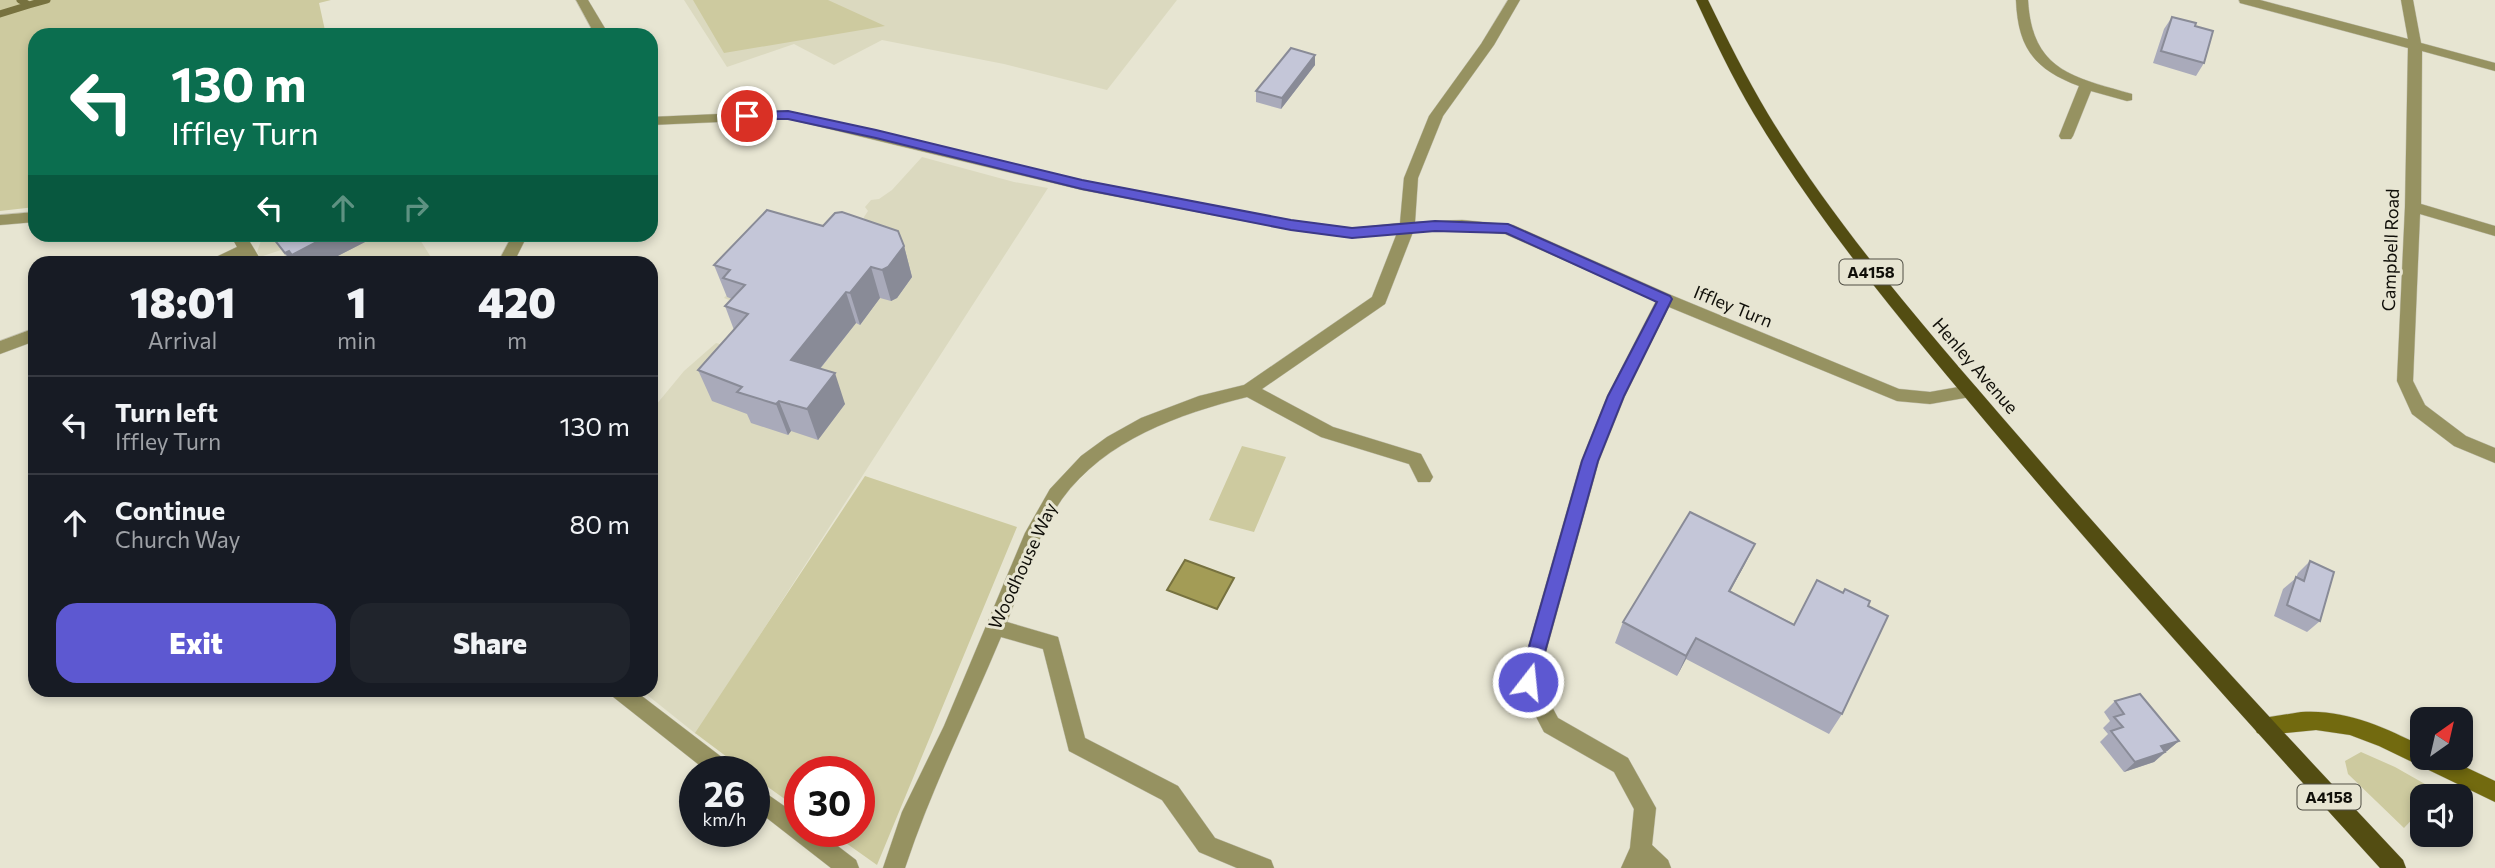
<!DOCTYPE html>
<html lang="en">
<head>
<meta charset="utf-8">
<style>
	body { margin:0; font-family:Commissioner,sans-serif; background:#20242c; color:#f1f3f6; height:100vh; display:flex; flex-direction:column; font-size:26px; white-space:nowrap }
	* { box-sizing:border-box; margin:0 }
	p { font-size:23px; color:#9ea1a6 }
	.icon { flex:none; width:38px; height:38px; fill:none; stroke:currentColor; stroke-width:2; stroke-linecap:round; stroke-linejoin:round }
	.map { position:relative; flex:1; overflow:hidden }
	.panel { position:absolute; left:28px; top:256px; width:630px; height:441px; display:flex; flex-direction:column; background:#171b24; border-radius:21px; box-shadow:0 4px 10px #0003 }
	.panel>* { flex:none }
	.top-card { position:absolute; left:28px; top:28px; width:630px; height:214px; border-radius:21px; box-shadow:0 4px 10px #0003; background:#0b6e4f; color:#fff; overflow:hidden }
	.needle { width:46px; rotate:34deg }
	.buttons { position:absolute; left:2410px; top:707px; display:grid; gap:14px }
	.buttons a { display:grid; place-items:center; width:63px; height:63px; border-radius:14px; background:#171b24; box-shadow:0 4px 10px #0003; font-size:35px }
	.speed { position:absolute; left:679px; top:756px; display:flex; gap:14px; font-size:35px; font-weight:700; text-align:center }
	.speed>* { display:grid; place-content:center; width:91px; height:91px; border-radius:50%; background:#171b24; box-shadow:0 4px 10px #0003; line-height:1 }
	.speed small { font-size:18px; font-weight:400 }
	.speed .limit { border:10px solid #d22; background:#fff; color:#111 }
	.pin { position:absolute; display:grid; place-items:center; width:60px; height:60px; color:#fff; margin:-30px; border:4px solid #fff; border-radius:50%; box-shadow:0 2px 7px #0007 }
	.me { position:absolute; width:77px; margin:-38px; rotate:16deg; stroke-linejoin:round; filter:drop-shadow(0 0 5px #0008) }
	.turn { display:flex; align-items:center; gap:24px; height:147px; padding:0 28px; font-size:32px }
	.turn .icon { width:91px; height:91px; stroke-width:2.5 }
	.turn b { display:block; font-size:49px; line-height:60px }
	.lanes { display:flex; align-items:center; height:66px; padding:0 28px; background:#0003; justify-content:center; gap:35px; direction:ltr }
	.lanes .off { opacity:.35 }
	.eta { display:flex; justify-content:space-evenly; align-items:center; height:119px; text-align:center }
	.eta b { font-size:42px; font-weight:800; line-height:49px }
	.cta { display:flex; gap:14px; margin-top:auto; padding:14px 28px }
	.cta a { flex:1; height:80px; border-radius:21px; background:#5d58d1; color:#fff; font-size:28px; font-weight:800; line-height:80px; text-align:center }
	.cta a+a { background:#20242c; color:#f1f3f6 }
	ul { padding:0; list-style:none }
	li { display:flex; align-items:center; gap:21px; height:98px; padding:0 28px; border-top:2px solid #363941 }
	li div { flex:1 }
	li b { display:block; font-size:26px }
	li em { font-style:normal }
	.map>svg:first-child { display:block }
	.built { fill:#dbd9bf }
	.green { fill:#cdca9f }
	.water { fill:#a39c56; stroke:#77723f; stroke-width:2 }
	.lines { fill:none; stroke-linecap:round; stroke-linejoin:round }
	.stream { stroke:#77723f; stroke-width:7 }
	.street-casing { stroke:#c5c3b2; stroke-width:1 }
	.secondary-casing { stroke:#c5c3b2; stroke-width:1 }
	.primary-casing { stroke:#c5c3b2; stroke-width:1 }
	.street { fill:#969261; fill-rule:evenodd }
	.secondary { fill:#726a0f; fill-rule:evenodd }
	.primary { fill:#534d12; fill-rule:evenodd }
	.wall { fill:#a9aaba }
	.shaded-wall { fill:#898b97 }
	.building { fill:#c4c6d8; stroke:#898b97; stroke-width:2 }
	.route { fill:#5d58d1; stroke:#3c3988; stroke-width:2 }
	.labels { text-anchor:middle; stroke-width:6; stroke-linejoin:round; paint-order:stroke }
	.shield { fill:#e7e5d2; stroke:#504f45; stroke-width:2 }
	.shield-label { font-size:16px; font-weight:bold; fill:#100f09 }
	.street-label { font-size:18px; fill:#100f09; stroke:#e7e5d2 }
</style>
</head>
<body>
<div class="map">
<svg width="2495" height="868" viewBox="0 0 2495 868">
	<rect width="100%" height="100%" fill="#e7e5d2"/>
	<path class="built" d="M 684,0 L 1177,0 L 1107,90 L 1004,64 L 882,40 L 834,65 L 794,44 L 727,67 Z
		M 922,157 L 1014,182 L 1048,188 L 696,734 L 641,690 L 651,690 L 651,411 L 684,371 L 716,343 L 728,346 L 749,317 L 737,303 L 724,298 L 754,265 L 848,233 L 865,221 L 864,217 L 868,211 L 865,207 L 871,200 L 879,199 L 892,190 Z
		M 263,235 L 417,235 L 434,262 L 289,262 L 281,250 L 260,257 L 257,252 Z"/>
	<path class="green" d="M 0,0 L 331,0 L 319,3 L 326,35 L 35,35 L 35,207 L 0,211 Z
		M 693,0 L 828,0 L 885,26 L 724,53 Z
		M 1242,446 L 1286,457 L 1254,532 L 1209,520 Z
		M 865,476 L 1017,527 L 877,865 L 829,831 L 859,831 L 859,772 L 800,772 L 800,810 L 754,777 L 754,772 L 747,772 L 695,733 Z
		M 2361,752 L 2395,767 L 2439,792 L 2435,796 L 2422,796 L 2422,809 L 2404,828 L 2348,774 L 2345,761 Z"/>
	<path class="water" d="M 1185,560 L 1234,578 L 1217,609 L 1167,590 Z"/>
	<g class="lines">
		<path class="stream" d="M 20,0 L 29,5 L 47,0
			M 0,14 L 29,5"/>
		<defs>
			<path id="street" d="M 576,0 L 588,0 L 609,35 L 595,35 Z
				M 1508,0 L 1520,0 L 1494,45 L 1443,116 L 1418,178 L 1415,222 L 1462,220 L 1513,225 L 1671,295 L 1899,389 L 1930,392 L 1970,385 L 1976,387 L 1979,391 L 1976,395 L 1970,397 L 1930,404 L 1897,401 L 1669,307 L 1625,396 L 1599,461 L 1538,681 L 1558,718 L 1628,758 L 1656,808 L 1652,845 L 1668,860 L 1671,868 L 1621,868 L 1630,848 L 1634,809 L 1614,772 L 1544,732 L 1518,682 L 1581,461 L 1607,396 L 1656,301 L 1505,234 L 1462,230 L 1413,232 L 1385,304 L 1262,389 L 1333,427 L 1421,454 L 1433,477 L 1430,482 L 1418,482 L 1409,464 L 1321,437 L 1247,397 C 1179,414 1105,440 1062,499 C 1037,535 1023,582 1007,622 L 1058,637 L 1085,738 L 1178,786 L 1215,838 L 1271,860 L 1274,868 L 1237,868 L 1199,852 L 1162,800 L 1069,751 L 1043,649 L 1001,637 C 969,714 931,789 905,868 L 883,868 L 902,812 L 944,726 L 1025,533 L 1050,489 L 1081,456 L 1107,437 L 1141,418 L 1199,396 L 1244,385 L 1372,297 L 1397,233 L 1352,238 L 1291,230 L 1082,190 L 788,119 L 651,125 L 651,117 L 788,111 L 1082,180 L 1291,220 L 1352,228 L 1400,223 L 1404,178 L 1429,116 L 1481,44 Z
				M 2016,0 L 2028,0 C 2032,71 2073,77 2132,94 L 2132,100 L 2127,101 L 2091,91 L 2073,136 L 2071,139 L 2061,139 L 2059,136 L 2079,86 C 2034,69 2018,48 2016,0 Z
				M 2239,0 L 2260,0 L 2408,39 L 2401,0 L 2413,0 L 2421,43 L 2495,63 L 2495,71 L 2422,51 L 2421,204 L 2495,226 L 2495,236 L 2420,214 L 2413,381 L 2425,405 L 2466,436 L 2495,448 L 2495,463 L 2454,446 L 2412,414 L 2397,381 L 2405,207 L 2408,48 L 2240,3 Z
				M 35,212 L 35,222 L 0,225 L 0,215 Z
				M 230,234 L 245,234 L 262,262 L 246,262 L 243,257 L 232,262 L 212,262 L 214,258 L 237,247 Z
				M 513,234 L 528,234 L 514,262 L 498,262 Z
				M 35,328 L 35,341 L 0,354 L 0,341 Z
				M 609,690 L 634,690 L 732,765 L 735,772 L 708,772 L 612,696 Z
				M 754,785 L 800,817 L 800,831 L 818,831 L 856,860 L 859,868 L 831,868 L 754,808 Z"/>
			<path id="secondary" d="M 2301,712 C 2345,709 2384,727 2422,746 L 2422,758 L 2446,758 L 2495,781 L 2495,802 L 2379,746 L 2350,735 L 2316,730 L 2264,735 L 2257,733 L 2254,726 L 2257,719 Z"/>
			<path id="primary" d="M 1696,0 L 1708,0 C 1727,39 1746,77 1768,114 C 1839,231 1931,335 2021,439 C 2145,583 2273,722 2403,860 L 2406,868 L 2380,868 C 2254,729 2128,590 2007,447 C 1917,340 1826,234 1754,114 C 1732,77 1714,39 1696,0 Z"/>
		</defs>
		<use href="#street" class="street-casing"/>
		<use href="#secondary" class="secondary-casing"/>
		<use href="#primary" class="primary-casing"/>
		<use href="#street" class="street"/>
		<use href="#secondary" class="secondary"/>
		<use href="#primary" class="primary"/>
	</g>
	<path class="wall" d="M 2172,17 L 2195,26 L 2204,63 L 2196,76 L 2153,63 L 2164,29 Z
		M 1315,55 L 1315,65 L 1281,109 L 1256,102 L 1256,91 Z
		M 823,226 L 904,246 L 912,277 L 897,298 L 891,301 L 880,298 L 860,325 L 856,323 L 820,369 L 845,404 L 818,440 L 791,431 L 788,435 L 751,423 L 747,414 L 712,401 L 698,370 L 734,330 L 725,306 L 732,299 L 727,297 L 714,265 Z
		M 269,234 L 359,234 L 365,242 L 326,262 L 291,262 Z
		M 1755,544 L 1730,592 L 1794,624 L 1817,580 L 1868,606 L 1842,714 L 1829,734 L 1686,659 L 1677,676 L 1615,643 L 1623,622 Z
		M 2310,561 L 2320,621 L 2307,632 L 2274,616 L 2283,589 L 2296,578 L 2298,573 Z
		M 2115,701 L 2179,741 L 2154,762 L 2124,772 L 2100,742 L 2108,734 L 2103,728 L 2110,721 L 2104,712 Z"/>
	<path class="shaded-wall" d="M 1315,55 L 1315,65 L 1281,109 L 1282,98 Z
		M 332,234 L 359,234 L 365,242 L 326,262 L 298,262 L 292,255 Z
		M 904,246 L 912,277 L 897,298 L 891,301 L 882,270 Z
		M 289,251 L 298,262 L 292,262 L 285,253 Z
		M 871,267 L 880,298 L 860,325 L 850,293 Z
		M 846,292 L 856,323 L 802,391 L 791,360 Z
		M 835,373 L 845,404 L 818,440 L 807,409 Z
		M 779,401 L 791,431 L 788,435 L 776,404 Z
		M 1755,544 L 1744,566 L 1718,612 L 1729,591 Z
		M 1696,638 L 1686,659 L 1677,676 L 1686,656 Z
		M 2179,741 L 2167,751 L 2149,757 L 2161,746 Z
		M 2165,752 L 2154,762 L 2124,772 L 2135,762 Z"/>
	<path class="building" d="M 2172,17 L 2196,23 L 2195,26 L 2213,31 L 2204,63 L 2161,51 Z
		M 1291,48 L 1315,55 L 1282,98 L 1256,91 Z
		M 767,210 L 823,226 L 835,213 L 842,212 L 898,231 L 904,246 L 888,267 L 882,270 L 871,267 L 850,293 L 846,292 L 791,360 L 835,373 L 807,409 L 779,401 L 776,404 L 737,392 L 742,387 L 698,370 L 748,314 L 725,306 L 745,285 L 723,278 L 730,270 L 714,265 Z
		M 270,234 L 332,234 L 292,255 L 289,251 L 285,253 Z
		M 1690,512 L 1755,544 L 1729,591 L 1794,625 L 1817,580 L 1843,593 L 1845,589 L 1870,601 L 1868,606 L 1888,616 L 1842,714 L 1696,638 L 1686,656 L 1623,622 Z
		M 2310,561 L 2334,572 L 2320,621 L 2287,605 L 2296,577 L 2304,581 Z
		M 2140,694 L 2179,741 L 2161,746 L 2165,752 L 2135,762 L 2111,731 L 2123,727 L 2114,717 L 2124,714 L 2115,701 Z"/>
	<path class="route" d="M 788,111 L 876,130 L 1082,180 L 1291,220 L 1352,228 L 1435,221 L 1508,224 L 1670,296 L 1672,299 L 1624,396 L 1598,461 L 1535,688 L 1528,690 L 1522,688 L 1519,682 L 1582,461 L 1608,396 L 1657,302 L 1506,233 L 1435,231 L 1352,238 L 1291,230 L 1082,189 L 876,138 L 788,119 L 747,119 L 740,116 L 747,112 Z"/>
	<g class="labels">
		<g class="shield">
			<rect x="1839.5" y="259.5" width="63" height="25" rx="5"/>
			<rect x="2297.5" y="784.5" width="63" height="25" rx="5"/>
		</g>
		<g class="shield-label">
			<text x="1871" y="278">A4158</text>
			<text x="2329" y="803">A4158</text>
		</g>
		<g class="street-label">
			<text transform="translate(2391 250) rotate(-88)" y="6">Campbell Road</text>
			<text transform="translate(1733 307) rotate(22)" y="6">Iffley Turn</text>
			<text transform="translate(1975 366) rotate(49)" y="6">Henley Avenue</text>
			<text transform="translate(1023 566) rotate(-65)" y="6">Woodhouse Way</text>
		</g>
	</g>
</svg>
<div class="buttons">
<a><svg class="needle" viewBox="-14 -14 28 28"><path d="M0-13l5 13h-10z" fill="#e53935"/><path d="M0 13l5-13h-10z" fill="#9ea1a6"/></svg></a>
<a><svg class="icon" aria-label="sound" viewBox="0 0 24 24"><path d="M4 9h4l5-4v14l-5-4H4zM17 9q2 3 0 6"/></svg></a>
</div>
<div class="speed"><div>26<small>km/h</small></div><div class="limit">30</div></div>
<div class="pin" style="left:747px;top:116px;background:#d93025"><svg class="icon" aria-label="arrive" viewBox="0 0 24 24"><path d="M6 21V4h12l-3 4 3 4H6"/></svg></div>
<svg class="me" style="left:1528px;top:682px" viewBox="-20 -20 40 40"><circle r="17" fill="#5d58d1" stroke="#fff" stroke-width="3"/><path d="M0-11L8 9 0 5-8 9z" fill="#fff"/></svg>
<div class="top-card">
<div class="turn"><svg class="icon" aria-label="left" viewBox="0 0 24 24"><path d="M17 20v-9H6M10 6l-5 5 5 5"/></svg><div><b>130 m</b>Iffley Turn</div></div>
<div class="lanes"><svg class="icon" aria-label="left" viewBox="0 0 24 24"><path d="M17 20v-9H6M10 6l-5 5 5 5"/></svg><svg class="icon off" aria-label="ahead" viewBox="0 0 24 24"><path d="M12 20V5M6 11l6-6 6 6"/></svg><svg class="icon off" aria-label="right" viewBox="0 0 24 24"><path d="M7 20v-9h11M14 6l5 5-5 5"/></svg></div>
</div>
<section class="panel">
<div class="eta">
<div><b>18:01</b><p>Arrival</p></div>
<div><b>1</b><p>min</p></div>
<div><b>420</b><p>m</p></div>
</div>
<ul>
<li><svg class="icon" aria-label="left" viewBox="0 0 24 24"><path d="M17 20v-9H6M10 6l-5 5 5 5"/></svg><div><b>Turn left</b><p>Iffley Turn</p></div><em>130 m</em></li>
<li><svg class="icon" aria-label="ahead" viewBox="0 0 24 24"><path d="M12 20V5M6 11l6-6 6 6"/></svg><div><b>Continue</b><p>Church Way</p></div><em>80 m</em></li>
</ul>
<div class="cta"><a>Exit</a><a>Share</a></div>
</section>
</div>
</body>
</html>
